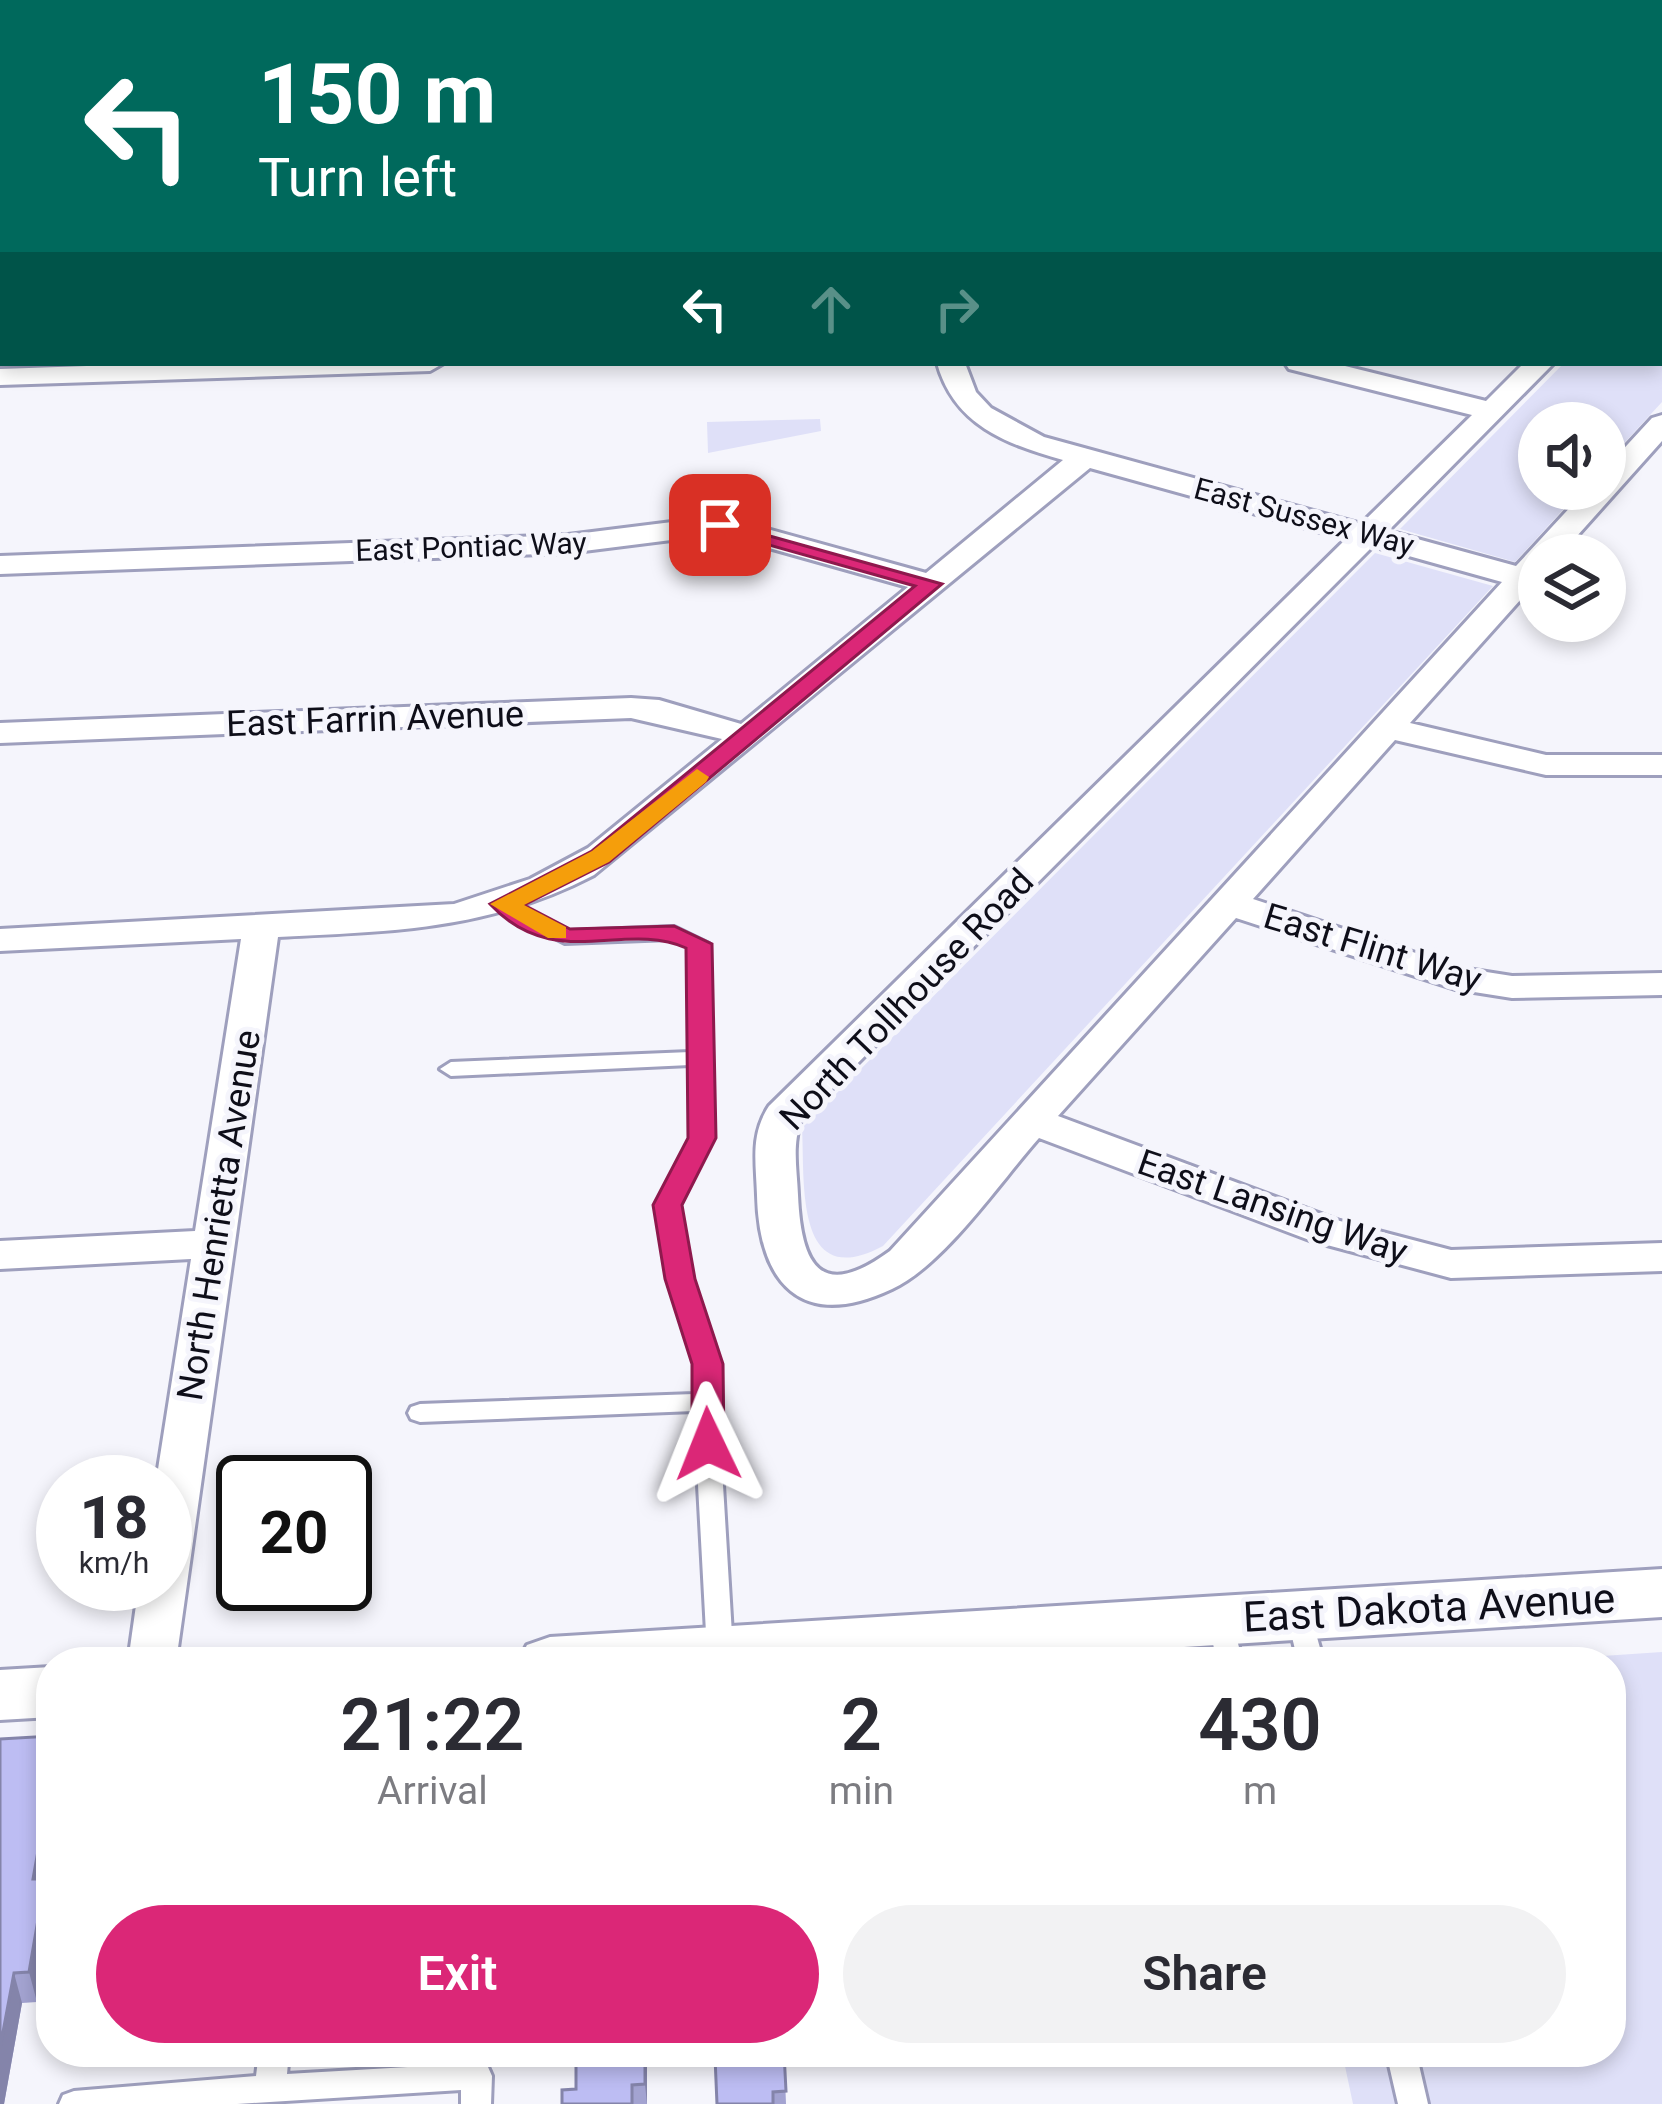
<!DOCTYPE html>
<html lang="en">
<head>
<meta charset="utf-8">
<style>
	body { margin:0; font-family:Roboto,sans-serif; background:#f2f2f3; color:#2b2b33; height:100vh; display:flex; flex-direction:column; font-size:45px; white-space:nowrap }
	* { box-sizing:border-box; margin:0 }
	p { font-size:39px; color:#7c7c81 }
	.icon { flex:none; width:66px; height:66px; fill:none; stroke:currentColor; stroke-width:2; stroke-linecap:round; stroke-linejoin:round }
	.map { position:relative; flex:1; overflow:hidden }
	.panel { position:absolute; left:36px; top:1647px; width:1590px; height:420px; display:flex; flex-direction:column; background:#fff; border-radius:48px; box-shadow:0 6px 18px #0003 }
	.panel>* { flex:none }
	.banner { position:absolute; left:0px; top:0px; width:1662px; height:366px; box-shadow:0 6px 18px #0003; background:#00695c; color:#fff; overflow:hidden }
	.fabs { position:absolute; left:1518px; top:402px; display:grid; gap:24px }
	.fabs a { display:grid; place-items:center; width:108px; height:108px; border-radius:50%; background:#fff; box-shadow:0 6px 18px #0003; font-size:60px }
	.speed { position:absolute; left:36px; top:1455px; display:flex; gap:24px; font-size:60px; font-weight:700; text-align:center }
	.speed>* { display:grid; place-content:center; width:156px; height:156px; border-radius:50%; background:#fff; box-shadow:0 6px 18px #0003; line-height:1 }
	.speed small { font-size:30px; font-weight:400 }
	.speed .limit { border:6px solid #111; border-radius:18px; background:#fff; color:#111 }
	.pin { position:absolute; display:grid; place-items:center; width:102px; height:102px; color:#fff; margin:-51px; border-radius:24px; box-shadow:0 6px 18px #0006 }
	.me { position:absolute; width:132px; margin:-66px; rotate:358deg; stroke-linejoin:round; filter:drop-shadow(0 0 9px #0008) }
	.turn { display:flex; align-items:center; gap:42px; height:252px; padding:0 60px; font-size:54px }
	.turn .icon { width:156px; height:156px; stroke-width:2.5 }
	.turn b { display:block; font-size:84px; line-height:102px }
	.lanes { display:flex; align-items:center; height:114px; padding:0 60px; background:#0003; justify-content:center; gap:60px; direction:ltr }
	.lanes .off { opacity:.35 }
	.eta { display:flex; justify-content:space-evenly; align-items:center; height:204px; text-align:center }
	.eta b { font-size:72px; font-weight:600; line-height:84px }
	.primary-button { display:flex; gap:24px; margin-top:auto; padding:24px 60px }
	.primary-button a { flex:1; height:138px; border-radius:72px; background:#db2777; color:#fff; font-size:48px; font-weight:600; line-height:138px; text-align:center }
	.primary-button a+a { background:#f2f2f3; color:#2b2b33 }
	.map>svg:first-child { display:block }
	.green { fill:#dfe0f8 }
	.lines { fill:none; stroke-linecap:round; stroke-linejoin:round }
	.service-casing { stroke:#9e9fbd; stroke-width:6 }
	.minor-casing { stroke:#9e9fbd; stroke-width:6 }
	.tertiary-casing { stroke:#9e9fbd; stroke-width:6 }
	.service { fill:#fff; fill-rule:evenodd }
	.minor { fill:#fff; fill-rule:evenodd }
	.tertiary { fill:#fff; fill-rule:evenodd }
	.wall { fill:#a3a3d1 }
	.shaded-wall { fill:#8484aa }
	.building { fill:#bdbdf3; stroke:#8484aa; stroke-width:3 }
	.route { fill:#db2777; stroke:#8e194d; stroke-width:3 }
	.slow { fill:#f59e0b }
	.labels { text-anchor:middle; stroke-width:10; stroke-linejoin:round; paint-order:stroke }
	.far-street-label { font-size:30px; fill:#0e0e19; stroke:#f5f5fc }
	.street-label { font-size:36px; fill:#0e0e19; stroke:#f5f5fc }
	.near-street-label { font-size:42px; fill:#0e0e19; stroke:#f5f5fc }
</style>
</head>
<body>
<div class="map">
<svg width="1662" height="2104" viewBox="0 0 1662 2104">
	<rect width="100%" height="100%" fill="#f5f5fc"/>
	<path class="green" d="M 1662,263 L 1662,402 L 1605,464 L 1605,423 L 1539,423 L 1539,489 L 1582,489 L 1515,562 L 1400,529 L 1564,363 L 1659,363 Z
		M 820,419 L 821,431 L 708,453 L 707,422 Z
		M 1375,553 L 1493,586 L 883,1246 C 794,1294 805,1181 802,1128 Z
		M 1662,1652 L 1662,2104 L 1353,2104 L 1342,2052 L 1611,2052 L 1611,1662 L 1511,1662 Z"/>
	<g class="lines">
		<defs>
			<path id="service" d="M 866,0 L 878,0 L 879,3 L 867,3 Z
				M 921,0 L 933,0 L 934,3 L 922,3 Z
				M 1104,0 L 1116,0 L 1117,3 L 1105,3 Z
				M 1368,0 L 1381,0 L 1383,3 L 1370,3 Z
				M 1435,0 L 1448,0 L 1450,3 L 1437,3 Z
				M 1554,0 L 1566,0 L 1568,3 L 1556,3 Z
				M 1615,0 L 1627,0 L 1629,3 L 1617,3 Z
				M 1659,31 L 1662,31 L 1662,39 L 1659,39 Z
				M 503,898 L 569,931 L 674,927 L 709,944 L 713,1138 L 679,1205 L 691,1279 L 719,1363 L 718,1402 L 733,1651 L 729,1658 L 720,1661 L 711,1658 L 707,1651 L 694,1411 L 420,1422 L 411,1419 L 408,1413 L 411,1407 L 420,1404 L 694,1394 L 695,1363 L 669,1279 L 657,1205 L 691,1138 L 690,1065 L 451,1076 L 440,1069 L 451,1062 L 690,1052 L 689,947 L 671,939 L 565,943 L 496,908 L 493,904 Z
				M 1300,1606 L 1309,1609 L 1324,1662 L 1298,1662 L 1287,1616 L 1291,1609 Z
				M 1221,1611 L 1230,1614 L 1243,1662 L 1217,1662 L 1208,1621 L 1212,1614 Z
				M 259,2052 L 289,2052 L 287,2074 L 477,2063 L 488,2067 L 492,2076 L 491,2104 L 461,2104 L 461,2090 L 237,2104 L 59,2104 L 63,2095 L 74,2091 L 256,2076 Z
				M 1386,2052 L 1416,2052 L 1428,2104 L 1398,2104 Z"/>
			<path id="minor" d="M 669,0 L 691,0 L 692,3 L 670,3 Z
				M 0,44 L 3,44 L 3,58 L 0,58 Z
				M 0,130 L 3,130 L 3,144 L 0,144 Z
				M 1662,234 L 1662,252 L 1659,253 L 1659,235 Z
				M 0,237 L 3,237 L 3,253 L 0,253 Z
				M 173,363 L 444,363 L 430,371 L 0,385 L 0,369 Z
				M 937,363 L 965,363 L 976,392 L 991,408 L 1044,437 L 1361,524 L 1472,415 L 1289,369 L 1285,363 L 1333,363 L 1486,401 L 1524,363 L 1554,363 L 1388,531 L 1516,566 L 1587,489 L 1605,489 L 1605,469 L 1652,418 L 1662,415 L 1662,441 L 1560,555 L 1539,555 L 1539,579 L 1410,723 L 1546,755 L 1662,755 L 1662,775 L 1546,775 L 1395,740 L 1253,899 L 1461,968 L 1512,976 L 1662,973 L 1662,995 L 1512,998 L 1455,989 L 1236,918 L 1058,1116 L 1340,1221 L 1451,1250 L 1662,1243 L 1662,1271 L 1451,1278 L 1312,1241 L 1039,1138 C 1000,1182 944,1265 892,1289 C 801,1332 759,1283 757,1195 C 756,1162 750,1135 769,1106 L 1346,539 L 1090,468 L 594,875 C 488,930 394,931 278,937 L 176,1662 L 128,1662 L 139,1584 L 165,1584 L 165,1482 L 156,1482 L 191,1259 L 0,1269 L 0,1241 L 195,1231 L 241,939 L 0,951 L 0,929 L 454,904 L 530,879 L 588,848 L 722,739 L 631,718 L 0,743 L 0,723 L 631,698 L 659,700 L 741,724 L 908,587 L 719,534 L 568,553 L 0,574 L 0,556 L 568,535 L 720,516 L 926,573 L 1063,460 C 1006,444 954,425 937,363 ZM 1373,546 L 1502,582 L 890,1251 C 820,1302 801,1265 798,1195 C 797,1169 792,1146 801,1120 Z"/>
			<path id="tertiary" d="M 1662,1569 L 1662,1617 L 942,1662 L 518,1662 L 527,1645 L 550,1637 Z
				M 51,1667 L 51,1717 L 0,1720 L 0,1670 Z"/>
		</defs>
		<use href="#service" class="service-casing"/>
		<use href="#minor" class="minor-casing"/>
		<use href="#tertiary" class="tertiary-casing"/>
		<use href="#service" class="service"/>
		<use href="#minor" class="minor"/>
		<use href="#tertiary" class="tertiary"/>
	</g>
	<path class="wall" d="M 1645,0 L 1662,0 L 1662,15 L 1659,15 L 1659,3 L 1648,3 Z
		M 51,1736 L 51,1848 L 46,1880 L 51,1901 L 51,1920 L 37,2002 L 22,2003 L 4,2104 L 0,2104 L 0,1739 Z
		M 112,2052 L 184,2052 L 183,2057 L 114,2062 Z
		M 576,2052 L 647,2052 L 647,2104 L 562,2104 L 576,2089 Z
		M 784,2052 L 786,2104 L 717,2104 Z"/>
	<path class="shaded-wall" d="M 46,1806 L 51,1828 L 51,1848 L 46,1880 L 51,1901 L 51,1920 L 37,2002 L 29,1972 L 33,1879 Z
		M 14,1973 L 22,2003 L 4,2104 L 0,2104 L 0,2048 Z
		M 645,2052 L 647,2061 L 647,2104 L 645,2084 Z"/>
	<path class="building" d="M 972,0 L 1089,0 L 1090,3 L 973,3 Z
		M 1146,0 L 1246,0 L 1247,3 L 1147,3 Z
		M 51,1736 L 51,1806 L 46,1806 L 33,1879 L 45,1879 L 29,1972 L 14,1973 L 0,2048 L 0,1739 Z
		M 576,2052 L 645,2052 L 645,2084 L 632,2085 L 632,2104 L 562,2104 L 562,2090 L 576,2089 Z
		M 729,2052 L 784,2052 L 786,2091 L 773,2092 L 773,2104 L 717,2104 L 715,2057 L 729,2056 Z"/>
	<path class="route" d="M 712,520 L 942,584 L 609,862 L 524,905 L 570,929 L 674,926 L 712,944 L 716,1138 L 682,1205 L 695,1279 L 723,1364 L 724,1444 L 708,1455 L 692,1444 L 692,1364 L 665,1279 L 653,1205 L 688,1138 L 686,948 C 623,920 554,973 490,904 L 592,851 L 915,586 L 712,529 Z"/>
	<path class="slow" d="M 697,769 L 709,777 L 706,782 L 609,862 L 524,905 L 566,927 L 566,938 L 548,938 L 490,904 L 592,851 Z"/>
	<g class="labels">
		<g class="far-street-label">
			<text transform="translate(1304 517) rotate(15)" y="10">East Sussex Way</text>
			<text transform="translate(471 547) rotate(-2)" y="10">East Pontiac Way</text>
		</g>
		<g class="street-label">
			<text transform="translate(375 718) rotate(-2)" y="13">East Farrin Avenue</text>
			<text transform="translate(1373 947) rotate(17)" y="13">East Flint Way</text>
			<text transform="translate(906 999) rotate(-46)" y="13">North Tollhouse Road</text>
			<text transform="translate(1273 1206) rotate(19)" y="13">East Lansing Way</text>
			<text transform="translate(218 1215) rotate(-81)" y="13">North Henrietta Avenue</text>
		</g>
		<g class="near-street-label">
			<text transform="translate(1429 1607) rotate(-3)" y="15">East Dakota Avenue</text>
		</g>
	</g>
</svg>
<div class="fabs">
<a><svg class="icon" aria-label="sound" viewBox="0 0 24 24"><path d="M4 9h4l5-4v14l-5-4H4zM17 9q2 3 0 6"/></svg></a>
<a><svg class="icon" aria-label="layers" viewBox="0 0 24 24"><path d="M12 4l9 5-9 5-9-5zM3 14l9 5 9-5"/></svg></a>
</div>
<div class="speed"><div>18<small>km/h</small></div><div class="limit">20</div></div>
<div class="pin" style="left:720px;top:525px;background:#d93025"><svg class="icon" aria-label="arrive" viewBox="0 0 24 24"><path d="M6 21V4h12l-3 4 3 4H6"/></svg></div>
<svg class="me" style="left:708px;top:1444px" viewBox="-20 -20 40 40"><path d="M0-17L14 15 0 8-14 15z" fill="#db2777" stroke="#fff" stroke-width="4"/></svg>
<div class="banner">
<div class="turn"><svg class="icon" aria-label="left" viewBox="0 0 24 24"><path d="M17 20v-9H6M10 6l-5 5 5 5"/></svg><div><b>150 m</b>Turn left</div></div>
<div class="lanes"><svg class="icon" aria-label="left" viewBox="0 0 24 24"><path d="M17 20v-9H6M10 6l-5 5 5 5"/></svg><svg class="icon off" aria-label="ahead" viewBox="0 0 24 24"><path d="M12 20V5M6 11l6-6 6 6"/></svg><svg class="icon off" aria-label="right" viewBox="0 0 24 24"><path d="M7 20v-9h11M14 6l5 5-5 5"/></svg></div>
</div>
<section class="panel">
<div class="eta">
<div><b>21:22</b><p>Arrival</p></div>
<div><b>2</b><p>min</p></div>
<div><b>430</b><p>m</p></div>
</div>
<div class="primary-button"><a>Exit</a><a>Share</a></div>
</section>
</div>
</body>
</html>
